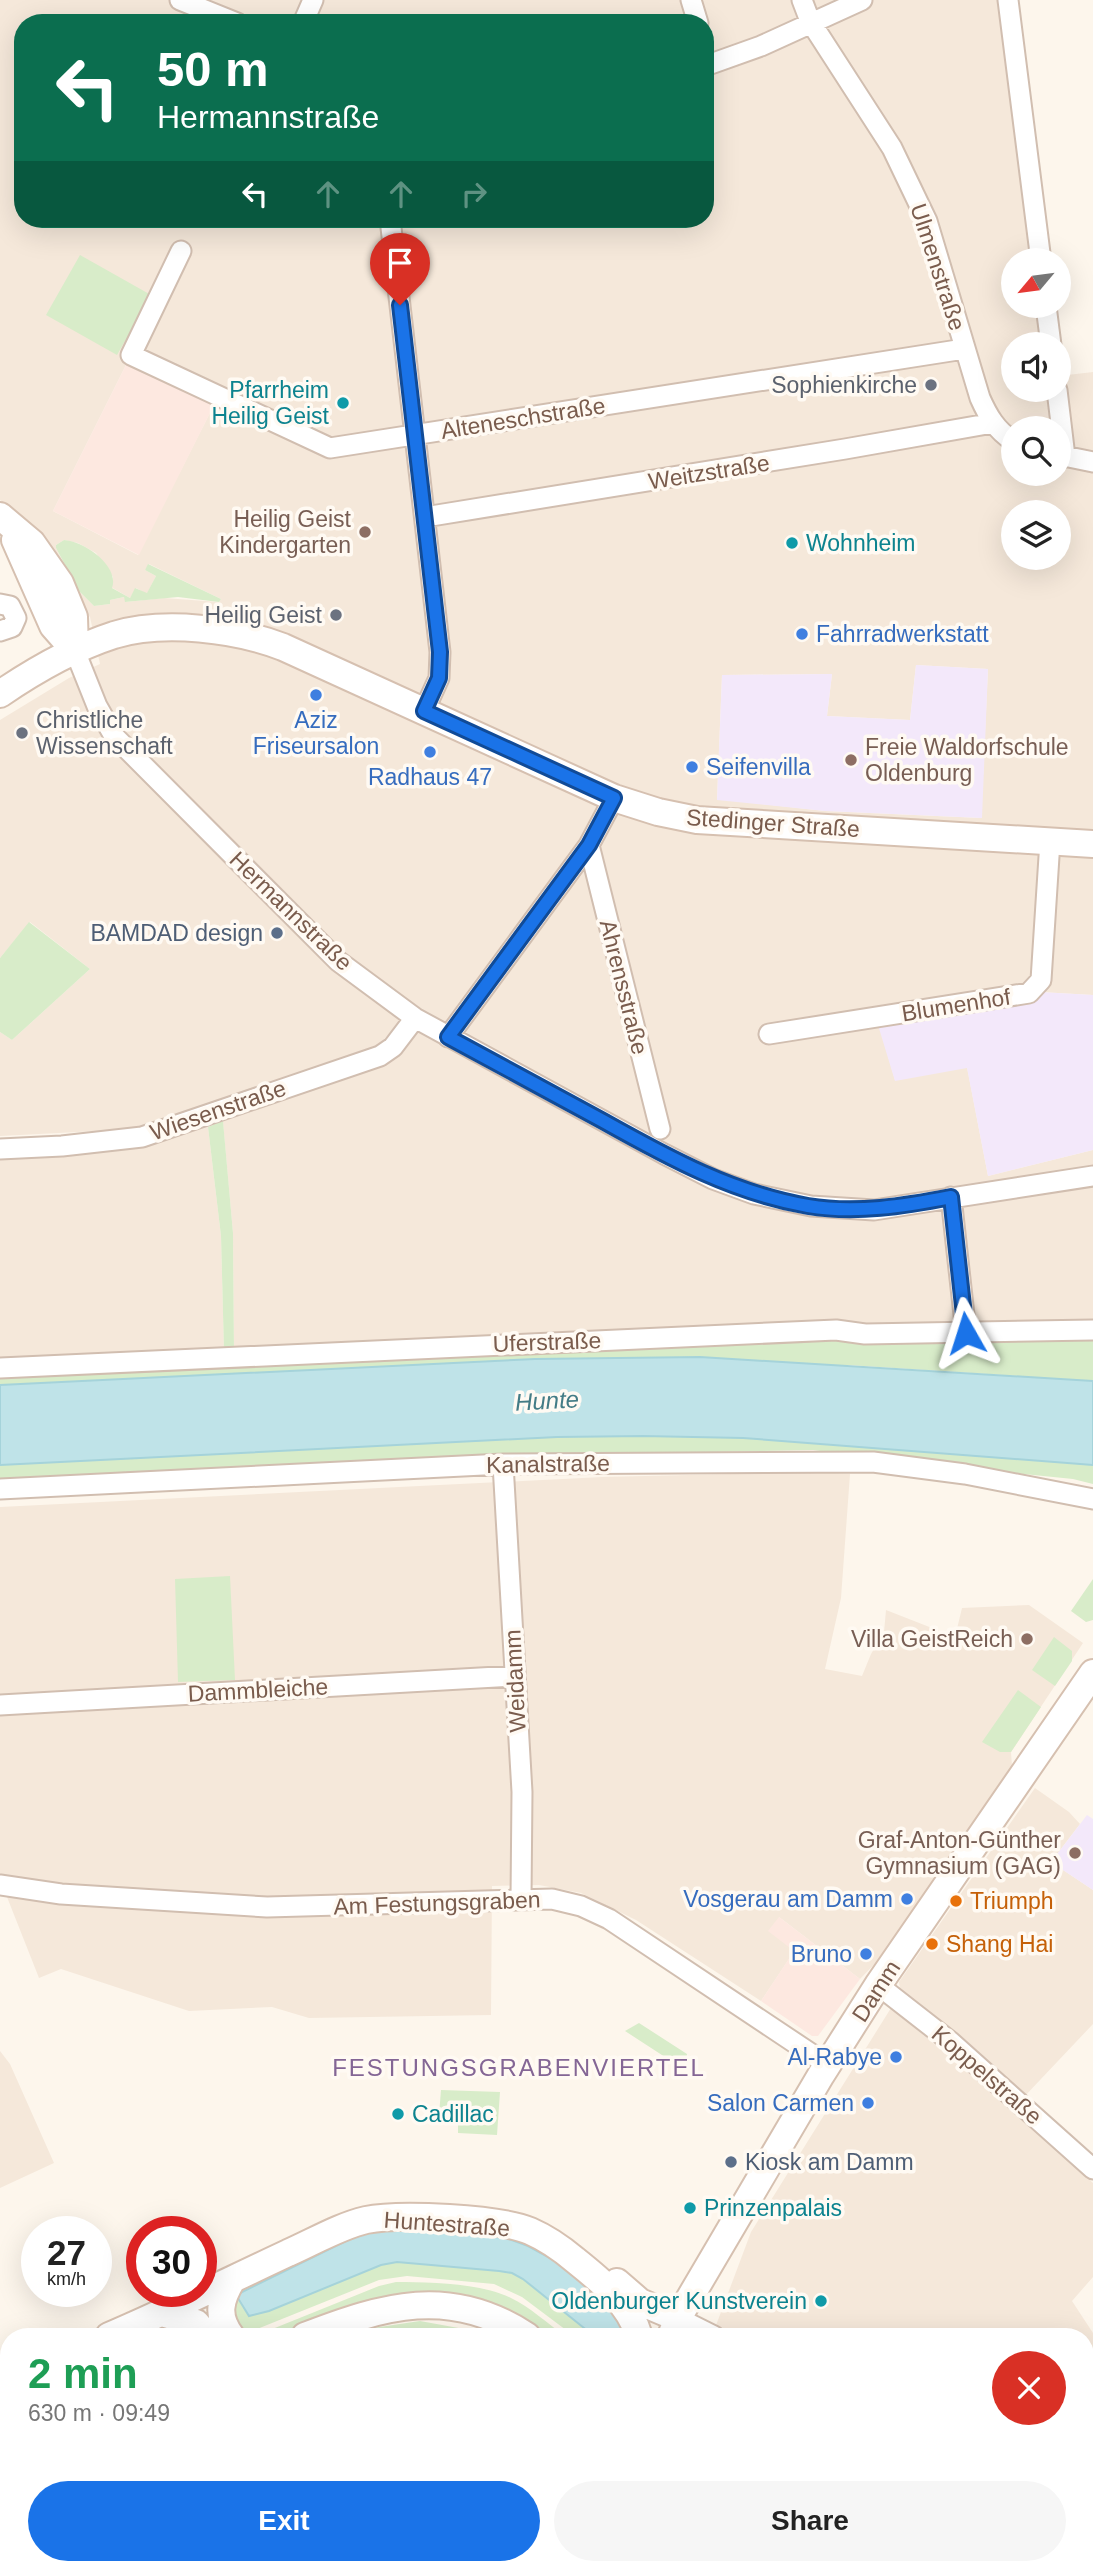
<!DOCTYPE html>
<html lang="en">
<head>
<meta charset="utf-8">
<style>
	body { margin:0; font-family:Arial,sans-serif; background:#f6f6f6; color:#222; height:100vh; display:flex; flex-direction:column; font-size:26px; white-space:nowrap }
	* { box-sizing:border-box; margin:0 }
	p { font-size:23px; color:#767676 }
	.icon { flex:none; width:38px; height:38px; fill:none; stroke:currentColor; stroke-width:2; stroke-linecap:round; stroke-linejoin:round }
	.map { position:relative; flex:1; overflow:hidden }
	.sheet { position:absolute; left:0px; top:2328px; width:1094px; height:247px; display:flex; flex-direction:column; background:#fff; border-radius:28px 28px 0 0; box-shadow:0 7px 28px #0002 }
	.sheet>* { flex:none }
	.guide { position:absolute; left:14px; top:14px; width:700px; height:214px; border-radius:28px; box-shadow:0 7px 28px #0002; background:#0b6e4f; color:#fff; overflow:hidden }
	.needle { width:46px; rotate:241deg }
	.fabs { position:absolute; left:1001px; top:248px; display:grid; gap:14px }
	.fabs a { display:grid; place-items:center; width:70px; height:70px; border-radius:50%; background:#fff; box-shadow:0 7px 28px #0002; font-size:35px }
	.speed { position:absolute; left:21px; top:2216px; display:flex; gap:14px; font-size:35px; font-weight:700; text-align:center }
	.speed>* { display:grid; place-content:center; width:91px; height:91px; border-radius:50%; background:#fff; box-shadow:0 7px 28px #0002; line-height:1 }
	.speed small { font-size:18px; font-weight:400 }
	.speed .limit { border:10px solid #d22; background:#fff; color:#111 }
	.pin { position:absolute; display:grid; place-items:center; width:60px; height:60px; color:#fff; margin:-72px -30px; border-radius:50% 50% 50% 0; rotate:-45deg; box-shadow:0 0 7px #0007 }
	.pin .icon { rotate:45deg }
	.me { position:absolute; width:77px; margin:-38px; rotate:354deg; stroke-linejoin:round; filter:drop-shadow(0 0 5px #0008) }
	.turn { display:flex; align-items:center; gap:24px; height:147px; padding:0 28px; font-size:32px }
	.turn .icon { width:91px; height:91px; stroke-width:2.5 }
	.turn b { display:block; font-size:49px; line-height:60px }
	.lanes { display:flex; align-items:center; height:66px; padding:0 28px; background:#0003; justify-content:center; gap:35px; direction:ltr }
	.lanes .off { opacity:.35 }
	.round { display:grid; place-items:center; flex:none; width:74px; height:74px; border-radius:37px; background:#f6f6f6 }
	.headline { display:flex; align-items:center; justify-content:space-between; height:119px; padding:0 28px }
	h1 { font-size:42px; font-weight:700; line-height:52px; color:#1e9e55 }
	.action { display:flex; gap:14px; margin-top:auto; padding:14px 28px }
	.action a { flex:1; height:80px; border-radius:42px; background:#1a73e8; color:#fff; font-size:28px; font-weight:700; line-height:80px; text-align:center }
	.action a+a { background:#f6f6f6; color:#222 }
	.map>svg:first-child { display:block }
	.residential { fill:#f5e8da; fill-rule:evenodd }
	.commercial { fill:#fde8e0 }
	.education { fill:#f3e8fa }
	.green { fill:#d8ecc9 }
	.water { fill:#bfe3e8; stroke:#a5d3da; stroke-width:2 }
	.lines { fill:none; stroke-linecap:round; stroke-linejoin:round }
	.street-casing { stroke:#d1beb0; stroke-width:23 }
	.secondary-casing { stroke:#d6c0b0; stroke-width:30 }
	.street { stroke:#fff; stroke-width:19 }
	.secondary { stroke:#fff; stroke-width:26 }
	.route-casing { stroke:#114b97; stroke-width:18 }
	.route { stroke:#1a73e8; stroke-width:12 }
	.worship-dot { fill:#6b7280; stroke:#fffaf3; stroke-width:2.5 }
	.culture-dot { fill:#0f9aa8; stroke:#fffaf3; stroke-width:2.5 }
	.education-dot { fill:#8d6e63; stroke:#fffaf3; stroke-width:2.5 }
	.shop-dot { fill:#3f7fe0; stroke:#fffaf3; stroke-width:2.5 }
	.service-dot { fill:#5c6f8a; stroke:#fffaf3; stroke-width:2.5 }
	.food-dot { fill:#e8710a; stroke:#fffaf3; stroke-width:2.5 }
	.labels { text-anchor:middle; stroke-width:7; stroke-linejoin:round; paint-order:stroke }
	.street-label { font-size:23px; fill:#7a5c4d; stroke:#fffaf3 }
	.worship-label { font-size:23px; fill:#5b616d; stroke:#fffaf3; text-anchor:end }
	.culture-label { font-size:23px; fill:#0d838f; stroke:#fffaf3; text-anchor:start }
	.education-label { font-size:23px; fill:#785e54; stroke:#fffaf3; text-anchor:end }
	.shop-label { font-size:23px; fill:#366cbe; stroke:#fffaf3; text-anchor:end }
	.service-label { font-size:23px; fill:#4e5e75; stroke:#fffaf3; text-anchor:end }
	.food-label { font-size:23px; fill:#c56008; stroke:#fffaf3; text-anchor:start }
	.water-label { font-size:24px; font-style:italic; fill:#437c86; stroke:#fffaf3 }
	.neighbourhood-label { font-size:24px; letter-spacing:2px; fill:#846695; stroke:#fffaf3 }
</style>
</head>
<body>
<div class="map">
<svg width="1093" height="2573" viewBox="0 0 1093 2573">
	<rect width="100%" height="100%" fill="#fdf6ec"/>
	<path class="residential" d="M 0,0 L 1016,0 L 1044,261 L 1013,261 L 1013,306 L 1049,306 L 1053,345 L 1013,345 L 1013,390 L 1059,390 L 1059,376 L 1093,372 L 1093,995 L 1040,992 L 879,1025 L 895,1080 L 967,1067 L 988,1176 L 1093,1150 L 1093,1338 L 865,1340 L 836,1337 L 0,1373 L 0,1149 L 142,1137 L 380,1056 L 393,1047 L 415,1018 L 456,1043 L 664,1154 L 713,1179 L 754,1194 L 811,1206 L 874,1210 L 945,1198 L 836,1199 L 747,1186 L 729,1181 L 413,1010 L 378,1045 L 136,1129 L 0,1136 L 0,1032 L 12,1040 L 90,969 L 30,922 L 0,958 L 0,720 L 69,678 L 100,664 L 90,617 L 78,601 L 58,563 L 36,532 L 0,500 ZM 23,23 L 705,23 L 705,219 L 23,219 ZM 131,355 L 218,397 L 138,555 L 53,511 ZM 1013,429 L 1059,429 L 1059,474 L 1013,474 ZM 1013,513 L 1059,513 L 1059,558 L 1013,558 ZM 64,540 L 78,543 L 96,553 L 113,577 L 111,587 L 130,598 L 136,588 L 147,594 L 156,576 L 145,570 L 149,564 L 221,599 L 219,602 L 164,598 L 126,602 L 124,597 L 110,600 L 110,604 L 94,606 L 79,591 L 56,548 L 56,545 ZM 916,665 L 988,669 L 981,818 L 825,811 L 717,799 L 722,675 L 832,674 L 827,716 L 910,720 ZM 223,1122 L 233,1233 L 234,1351 L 224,1352 L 221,1236 L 208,1127 Z
		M 819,1472 L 850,1474 L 841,1598 L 825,1669 L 862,1676 L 871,1654 L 884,1632 L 886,1610 L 955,1637 L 962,1608 L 1029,1605 L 1083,1643 L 1011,1752 L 1012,1766 L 895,1943 L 860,1979 L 779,1917 L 795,1950 L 761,2001 L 636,1920 L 581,1893 L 539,1885 L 492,1886 L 491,2015 L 309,2018 L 272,2007 L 189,2011 L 61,1969 L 39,1978 L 7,1897 L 0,1896 L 0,1507 L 602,1477 Z
		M 1035,1788 L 1069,1812 L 1080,1824 L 1051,1862 L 1093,1890 L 1093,2024 L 1023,2098 L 900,1989 L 899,1982 Z
		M 891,2008 L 1005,2103 L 1093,2183 L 1093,2277 L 1072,2301 L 1093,2333 L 1092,2544 L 1085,2542 L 1085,2336 L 712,2336 L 751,2232 Z
		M 0,2051 L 10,2064 L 54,2163 L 0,2188 Z"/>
	<path class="commercial" d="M 131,355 L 218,397 L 139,555 L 53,511 Z
		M 779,1917 L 860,1979 L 818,2036 L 812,2036 L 761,2001 L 794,1951 L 768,1931 Z"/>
	<path class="education" d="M 916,665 L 988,669 L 982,818 L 825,811 L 717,800 L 722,675 L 832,674 L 827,716 L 910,720 Z
		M 1040,992 L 1093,995 L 1093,1150 L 988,1176 L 967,1068 L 895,1081 L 878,1025 Z
		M 1087,1815 L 1093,1819 L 1093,1890 L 1051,1862 Z"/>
	<path class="green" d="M 80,255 L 151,295 L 117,355 L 46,315 Z
		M 64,540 C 84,541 120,566 112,588 L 130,598 L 135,588 L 147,593 L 156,576 L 145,570 L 148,564 L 221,599 L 219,602 L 178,597 L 125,602 L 124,597 L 110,600 L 110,604 L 94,606 L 79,591 L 56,548 L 56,545 Z
		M 29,922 L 90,969 L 12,1040 L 0,1032 L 0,958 Z
		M 223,1121 L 233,1233 L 234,1352 L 224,1352 L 221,1236 L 208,1127 Z
		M 836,1337 L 1093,1338 L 1093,1381 L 848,1365 L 0,1385 L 0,1373 Z
		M 643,1436 L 743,1438 L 1093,1465 L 1093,1484 L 1073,1479 L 902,1462 L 813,1450 L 504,1456 L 0,1481 L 0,1465 L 557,1437 Z
		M 230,1576 L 235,1680 L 178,1682 L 175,1579 Z
		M 1093,1579 L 1093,1620 L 1086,1622 L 1071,1611 Z
		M 1054,1637 L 1072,1651 L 1072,1661 L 1055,1686 L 1032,1670 Z
		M 1018,1690 L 1041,1707 L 1011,1752 L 1000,1752 L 982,1742 Z
		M 639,2023 L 687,2054 L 685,2070 L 625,2031 Z
		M 441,2090 L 500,2092 L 497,2135 L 458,2133 L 458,2116 L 439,2115 Z
		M 388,2225 L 517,2236 L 572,2270 L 528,2246 L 350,2239 L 236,2295 L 249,2316 L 269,2310 L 381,2265 L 397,2262 L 499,2271 L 512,2273 L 523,2279 L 594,2336 L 574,2336 L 522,2297 L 494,2284 L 407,2276 L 379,2280 L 240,2336 L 228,2299 L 231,2293 L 347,2236 Z
		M 396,2282 C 430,2282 481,2283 511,2298 C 530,2307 548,2324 565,2336 L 551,2336 L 521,2315 L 486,2300 L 464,2294 L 416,2292 L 374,2300 L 279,2336 L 255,2336 L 379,2286 Z
		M 420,2321 L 464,2329 L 488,2336 L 467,2336 L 421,2328 L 373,2336 L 349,2336 L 373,2328 Z
		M 9,2395 L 9,2489 L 0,2494 L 0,2399 Z
		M 688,2566 L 969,2566 L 986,2573 L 689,2573 Z"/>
	<path class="water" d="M 700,1357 L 1093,1381 L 1093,1465 L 743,1438 L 643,1436 L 557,1437 L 0,1465 L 0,1385 L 535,1359 Z
		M 394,2229 L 506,2238 L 528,2246 L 572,2270 L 599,2295 L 624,2329 L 619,2336 L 594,2336 L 523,2279 L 512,2273 L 499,2271 L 397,2262 L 381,2265 L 269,2311 L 249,2316 L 236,2295 L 350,2239 L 367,2233 Z
		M 1085,2564 L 1093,2567 L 1093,2573 L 987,2573 L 969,2566 Z"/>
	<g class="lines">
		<defs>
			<path id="street" d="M 180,0 L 237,23
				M 691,0 L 698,23
				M 802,0 L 810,21 L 892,148 L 927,221 L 980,398 C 988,416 996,430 1013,441
				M 1008,0 L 1041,261
				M 303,23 L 313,0
				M 705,66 L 761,46 L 862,0
				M 390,219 L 440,652 L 439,678 L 424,711
				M 181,251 L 131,355 L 330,448 L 964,349
				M 1046,306 L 1051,345
				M 1057,390 L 1065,457
				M 1059,455 L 1093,462
				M 425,517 L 845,449 L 993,423
				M 0,604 L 10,606 L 16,618 L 12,627 L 0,631
				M 75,651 L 97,706 L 114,736 L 338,961 L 415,1018 L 664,1154 L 713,1179 L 754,1194 L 811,1206 L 874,1210 L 1093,1176
				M 589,845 L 660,1129
				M 769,1034 L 1029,993 L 1041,980 L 1050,841
				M 448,1037 L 589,845 L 614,798
				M 0,1149 L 62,1146 L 142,1137 L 380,1056 L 393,1047 L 415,1018
				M 951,1197 L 966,1333
				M 0,1368 L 836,1330 L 865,1334 L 1093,1330
				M 503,1464 L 522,1792 L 521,1898
				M 0,1489 L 503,1464 L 873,1462 L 965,1474 L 1093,1499
				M 0,1705 L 515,1676
				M 0,1885 L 61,1894 L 267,1907 L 552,1899 L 581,1906 L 609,1919 L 828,2065
				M 878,1985 L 951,2042 L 1093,2169
				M 678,2318 L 714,2336
				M 0,2516 L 9,2533
				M 1085,2528 L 1093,2531
				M 14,2566 L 14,2573
				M 535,2573 L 537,2566"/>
			<path id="secondary" d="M 0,516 L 32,543 L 60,583 L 74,617 L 75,651
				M 15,540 L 53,626 L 75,651
				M 0,694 C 35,670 74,648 114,635 C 164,620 236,629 283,647 L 614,798 L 658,812 L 697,820 L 1093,844
				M 617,2282 L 640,2302 L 678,2318
				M 162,2313 L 196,2323 L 207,2336
				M 109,2336 C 170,2310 228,2281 288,2253 C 313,2242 340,2226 366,2220 C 399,2213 500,2218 530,2231 C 546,2238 562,2249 575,2260 C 600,2280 630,2304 639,2336
				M 231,2336 C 216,2316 220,2300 232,2280
				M 305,2336 C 383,2306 450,2285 527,2336
				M 671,2336 L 678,2318 L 821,2075 L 878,1985 L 1093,1673
				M 0,2384 L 9,2380
				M 0,2504 L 9,2500
				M 649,2566 L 649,2573"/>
		</defs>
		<use href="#street" class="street-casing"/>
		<use href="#secondary" class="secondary-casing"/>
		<use href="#street" class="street"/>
		<use href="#secondary" class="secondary"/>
	</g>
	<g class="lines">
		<defs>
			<path id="route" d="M 400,305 L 440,652 L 439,678 L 424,711 L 614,798 L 589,845 L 448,1037 C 500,1065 551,1093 603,1121 C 669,1158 733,1193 808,1206 C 856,1214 905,1206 951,1197 L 966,1333"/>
		</defs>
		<use href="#route" class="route-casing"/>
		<use href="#route" class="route"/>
	</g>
	<g class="worship-dot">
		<circle cx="931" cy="385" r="7"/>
		<circle cx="336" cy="615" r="7"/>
		<circle cx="22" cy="733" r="7"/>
	</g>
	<g class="culture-dot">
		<circle cx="343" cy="403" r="7"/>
		<circle cx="792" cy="543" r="7"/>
		<circle cx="398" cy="2114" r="7"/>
		<circle cx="690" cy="2208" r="7"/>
		<circle cx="821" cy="2301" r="7"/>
	</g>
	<g class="education-dot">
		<circle cx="365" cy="532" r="7"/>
		<circle cx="851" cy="760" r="7"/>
		<circle cx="1027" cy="1639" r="7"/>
		<circle cx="1075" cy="1853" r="7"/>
	</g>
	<g class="shop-dot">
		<circle cx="802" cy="634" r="7"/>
		<circle cx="316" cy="695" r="7"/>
		<circle cx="430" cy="752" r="7"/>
		<circle cx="692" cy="767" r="7"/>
		<circle cx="907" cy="1899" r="7"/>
		<circle cx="866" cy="1954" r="7"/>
		<circle cx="896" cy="2057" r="7"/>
		<circle cx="868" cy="2103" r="7"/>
	</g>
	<g class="service-dot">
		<circle cx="277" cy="933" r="7"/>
		<circle cx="731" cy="2162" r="7"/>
	</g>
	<g class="food-dot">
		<circle cx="956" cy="1901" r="7"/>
		<circle cx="932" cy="1944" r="7"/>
	</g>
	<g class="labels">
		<g class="street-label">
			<text transform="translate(938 267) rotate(72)" y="8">Ulmenstraße</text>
			<text transform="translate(523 418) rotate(-9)" y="8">Alteneschstraße</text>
			<text transform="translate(709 472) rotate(-9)" y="8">Weitzstraße</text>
			<text transform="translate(773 823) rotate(4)" y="8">Stedinger Straße</text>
			<text transform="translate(291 911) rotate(44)" y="8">Hermannstraße</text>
			<text transform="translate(624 987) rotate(76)" y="8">Ahrensstraße</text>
			<text transform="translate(956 1005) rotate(-9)" y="8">Blumenhof</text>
			<text transform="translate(218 1110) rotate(-19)" y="8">Wiesenstraße</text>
			<text transform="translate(547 1342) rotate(-2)" y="8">Uferstraße</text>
			<text transform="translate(548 1464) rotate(-1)" y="8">Kanalstraße</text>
			<text transform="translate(515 1681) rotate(-93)" y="8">Weidamm</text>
			<text transform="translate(258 1690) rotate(-3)" y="8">Dammbleiche</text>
			<text transform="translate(437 1903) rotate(-2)" y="8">Am Festungsgraben</text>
			<text transform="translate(876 1991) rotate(-57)" y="8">Damm</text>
			<text transform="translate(987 2075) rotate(41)" y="8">Koppelstraße</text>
			<text transform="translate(447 2224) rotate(4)" y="8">Huntestraße</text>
		</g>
		<g class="worship-label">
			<text x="917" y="393">Sophienkirche</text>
			<text x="322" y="623">Heilig Geist</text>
			<text x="36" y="728" text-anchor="start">Christliche<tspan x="36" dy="26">Wissenschaft</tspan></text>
		</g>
		<g class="culture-label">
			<text x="329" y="398" text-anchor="end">Pfarrheim<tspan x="329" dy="26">Heilig Geist</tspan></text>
			<text x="806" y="551">Wohnheim</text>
			<text x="412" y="2122">Cadillac</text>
			<text x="704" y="2216">Prinzenpalais</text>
			<text x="807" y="2309" text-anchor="end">Oldenburger Kunstverein</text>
		</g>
		<g class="education-label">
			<text x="351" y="527">Heilig Geist<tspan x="351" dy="26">Kindergarten</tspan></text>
			<text x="865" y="755" text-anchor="start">Freie Waldorfschule<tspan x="865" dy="26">Oldenburg</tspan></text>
			<text x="1013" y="1647">Villa GeistReich</text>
			<text x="1061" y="1848">Graf-Anton-Günther<tspan x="1061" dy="26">Gymnasium (GAG)</tspan></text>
		</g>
		<g class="shop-label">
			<text x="816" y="642" text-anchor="start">Fahrradwerkstatt</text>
			<text x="316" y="728" text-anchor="middle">Aziz<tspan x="316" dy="26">Friseursalon</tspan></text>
			<text x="706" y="775" text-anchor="start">Seifenvilla</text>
			<text x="430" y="785" text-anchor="middle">Radhaus 47</text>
			<text x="893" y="1907">Vosgerau am Damm</text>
			<text x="852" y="1962">Bruno</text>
			<text x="882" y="2065">Al-Rabye</text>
			<text x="854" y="2111">Salon Carmen</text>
		</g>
		<g class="service-label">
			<text x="263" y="941">BAMDAD design</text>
			<text x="745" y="2170" text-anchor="start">Kiosk am Damm</text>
		</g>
		<g class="food-label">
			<text x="970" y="1909">Triumph</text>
			<text x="946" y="1952">Shang Hai</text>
		</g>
		<g class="water-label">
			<text transform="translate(547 1401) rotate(-3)" y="8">Hunte</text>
		</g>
		<g class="neighbourhood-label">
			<text x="519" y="2076">FESTUNGSGRABENVIERTEL</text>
		</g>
	</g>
</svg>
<div class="fabs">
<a><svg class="needle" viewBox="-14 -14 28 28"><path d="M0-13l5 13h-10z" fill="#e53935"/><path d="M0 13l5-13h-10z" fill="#767676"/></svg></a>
<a><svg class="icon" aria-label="sound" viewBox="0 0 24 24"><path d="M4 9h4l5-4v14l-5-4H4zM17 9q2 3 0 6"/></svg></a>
<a><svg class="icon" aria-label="search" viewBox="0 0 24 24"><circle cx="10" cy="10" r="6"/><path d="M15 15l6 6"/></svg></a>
<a><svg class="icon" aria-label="layers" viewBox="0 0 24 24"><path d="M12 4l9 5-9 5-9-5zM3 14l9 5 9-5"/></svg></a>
</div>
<div class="speed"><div>27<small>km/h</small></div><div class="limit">30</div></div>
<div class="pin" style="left:400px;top:305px;background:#d93025"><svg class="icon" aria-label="arrive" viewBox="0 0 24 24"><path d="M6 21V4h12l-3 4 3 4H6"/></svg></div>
<svg class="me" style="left:966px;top:1333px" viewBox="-20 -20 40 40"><path d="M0-17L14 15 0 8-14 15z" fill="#1a73e8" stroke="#fff" stroke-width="4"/></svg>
<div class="guide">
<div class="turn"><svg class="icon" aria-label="left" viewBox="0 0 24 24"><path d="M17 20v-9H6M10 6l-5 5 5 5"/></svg><div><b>50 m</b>Hermannstraße</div></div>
<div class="lanes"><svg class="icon" aria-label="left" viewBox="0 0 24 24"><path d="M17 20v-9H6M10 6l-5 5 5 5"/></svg><svg class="icon off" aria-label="ahead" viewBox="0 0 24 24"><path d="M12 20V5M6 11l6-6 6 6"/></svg><svg class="icon off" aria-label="ahead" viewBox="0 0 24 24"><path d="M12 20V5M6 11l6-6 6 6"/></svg><svg class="icon off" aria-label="right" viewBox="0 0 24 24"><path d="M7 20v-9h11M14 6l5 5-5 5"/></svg></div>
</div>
<section class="sheet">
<div class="headline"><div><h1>2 min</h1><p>630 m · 09:49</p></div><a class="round" style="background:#d93025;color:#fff"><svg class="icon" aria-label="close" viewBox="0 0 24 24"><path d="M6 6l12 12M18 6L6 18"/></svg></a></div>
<div class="action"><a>Exit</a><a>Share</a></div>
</section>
</div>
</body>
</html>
